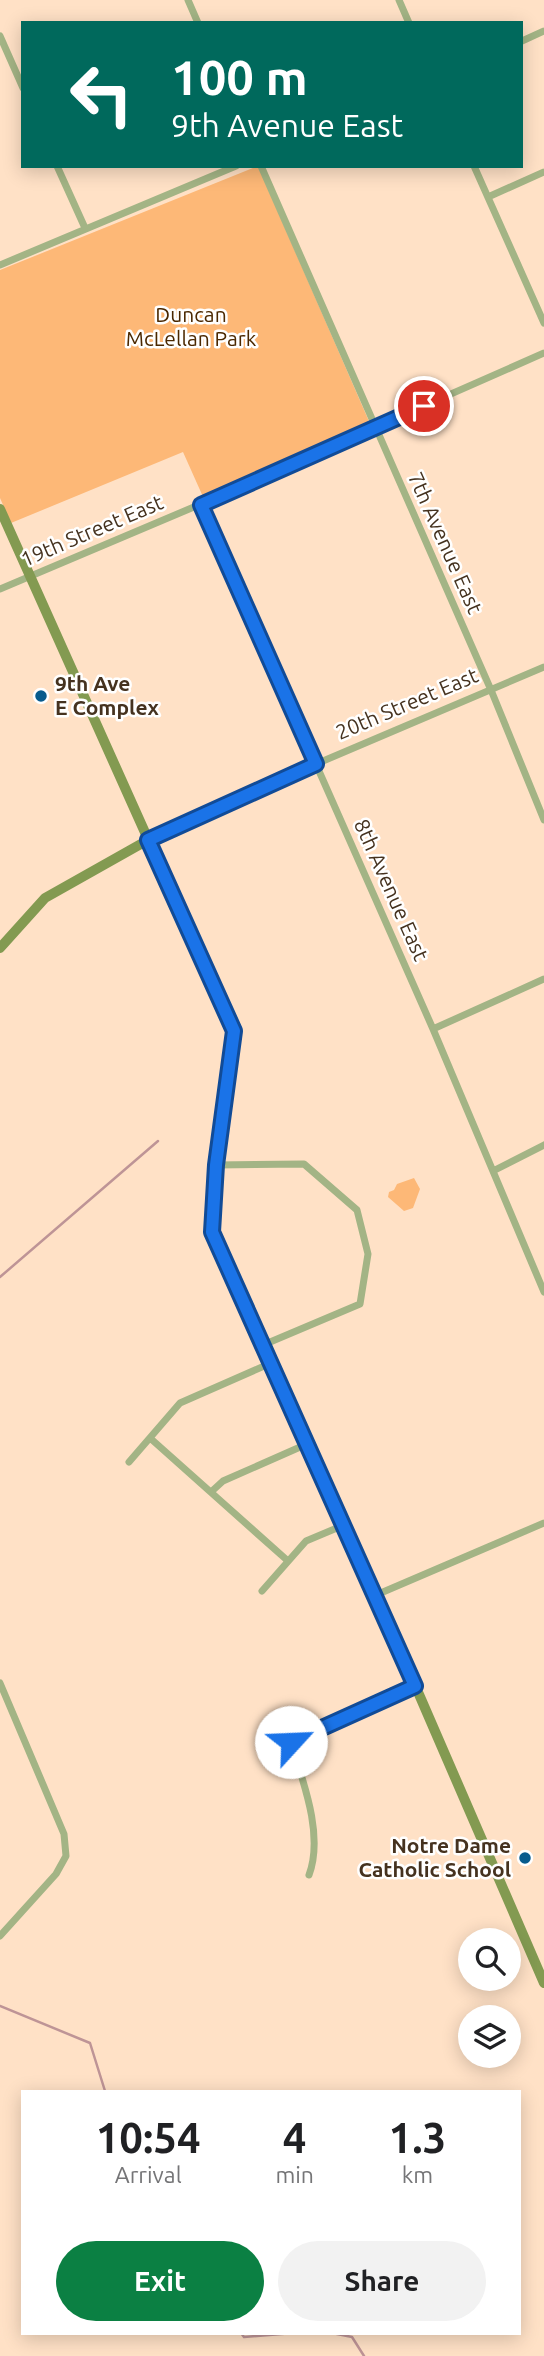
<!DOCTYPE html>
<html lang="en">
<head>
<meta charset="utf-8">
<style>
	body { margin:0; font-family:Ubuntu,sans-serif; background:#f2f2f2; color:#202124; height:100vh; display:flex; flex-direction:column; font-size:26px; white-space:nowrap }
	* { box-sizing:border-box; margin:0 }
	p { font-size:23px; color:#757577 }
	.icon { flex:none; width:38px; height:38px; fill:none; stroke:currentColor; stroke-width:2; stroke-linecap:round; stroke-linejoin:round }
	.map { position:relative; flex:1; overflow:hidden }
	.side { position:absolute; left:21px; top:2090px; width:500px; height:245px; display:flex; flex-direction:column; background:#fff; border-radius:0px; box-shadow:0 4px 18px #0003 }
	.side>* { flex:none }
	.hud { position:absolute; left:21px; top:21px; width:502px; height:147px; border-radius:0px; box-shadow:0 4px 18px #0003; background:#00695c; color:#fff; overflow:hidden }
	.tools { position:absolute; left:458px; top:1928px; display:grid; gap:14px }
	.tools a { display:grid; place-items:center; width:63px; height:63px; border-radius:50%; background:#fff; box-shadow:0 4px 18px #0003; font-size:35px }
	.pin { position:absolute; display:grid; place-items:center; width:60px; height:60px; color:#fff; margin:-30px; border:4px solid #fff; border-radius:50%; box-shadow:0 2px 7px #0007 }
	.me { position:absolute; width:77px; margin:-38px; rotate:65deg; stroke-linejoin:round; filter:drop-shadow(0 0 5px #0008) }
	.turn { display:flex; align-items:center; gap:24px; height:147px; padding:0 35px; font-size:32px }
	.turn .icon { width:91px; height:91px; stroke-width:2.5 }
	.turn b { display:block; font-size:49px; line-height:60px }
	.eta { display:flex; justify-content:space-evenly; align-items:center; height:119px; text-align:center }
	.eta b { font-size:42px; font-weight:700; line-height:49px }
	.cta { display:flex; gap:14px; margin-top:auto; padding:14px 35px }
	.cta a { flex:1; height:80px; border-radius:42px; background:#0b8043; color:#fff; font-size:28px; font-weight:700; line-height:80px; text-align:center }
	.cta a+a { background:#f2f2f2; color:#202124 }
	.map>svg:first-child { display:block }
	.green { fill:#fdb877 }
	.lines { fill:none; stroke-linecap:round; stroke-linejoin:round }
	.stream { stroke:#be9496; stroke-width:2.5 }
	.street { stroke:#a3b485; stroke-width:7 }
	.secondary { stroke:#839a51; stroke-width:10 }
	.route-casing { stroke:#114b97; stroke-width:18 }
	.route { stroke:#1a73e8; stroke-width:12 }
	.poi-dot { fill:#085b8d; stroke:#fff; stroke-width:2.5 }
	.labels { text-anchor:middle; stroke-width:5; stroke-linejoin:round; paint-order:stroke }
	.park-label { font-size:21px; fill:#4b2800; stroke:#fff }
	.street-label { font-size:21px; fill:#45321f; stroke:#fff }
	.poi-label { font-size:21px; font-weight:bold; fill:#45321f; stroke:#fff; text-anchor:start }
</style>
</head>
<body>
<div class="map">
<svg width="544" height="2356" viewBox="0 0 544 2356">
	<rect width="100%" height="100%" fill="#ffe1c6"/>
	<path class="green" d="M 258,166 L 371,426 L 204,499 L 183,452 L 11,523 L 0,498 L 0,270 Z
		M 414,1178 L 420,1189 L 413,1208 L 404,1211 L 388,1197 L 389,1192 L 394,1190 L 397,1184 Z"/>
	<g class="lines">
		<path class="stream" d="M 0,1277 L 158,1141
			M 0,2006 L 90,2043 L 105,2091
			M 241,2333 L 244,2337 L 294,2333
			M 332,2333 L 352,2337 L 364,2356"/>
		<path class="street" d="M 188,0 L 198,23
			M 399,0 L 409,23
			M 0,36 L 23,88
			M 522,41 L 544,31
			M 57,166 L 85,228
			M 261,166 L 491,690 L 544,820
			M 474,166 L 544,323
			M 488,197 L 544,172
			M 0,265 L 236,166
			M 201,504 L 433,1029 L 544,1292
			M 0,589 L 201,504 L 544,353
			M 148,840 L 316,764 L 544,667
			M 433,1029 L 544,979
			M 216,1165 L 304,1164 L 357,1210 L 368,1254 L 360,1304 L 263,1345
			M 493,1171 L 544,1145
			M 150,1438 L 288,1561
			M 129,1462 L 180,1403 L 271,1363
			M 211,1492 L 223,1481 L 307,1444
			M 262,1591 L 306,1541 L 344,1525
			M 376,1595 L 544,1523
			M 0,1683 L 64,1834 L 66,1856 L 56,1874 L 0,1936
			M 309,1875 C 324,1835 303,1781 291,1743 L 415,1686"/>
		<path class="secondary" d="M 0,509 L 234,1031 L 216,1165 L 212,1232 L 376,1595 L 544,1983
			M 0,948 L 45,898 L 148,840"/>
	</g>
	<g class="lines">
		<defs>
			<path id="route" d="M 291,1742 L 415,1686 L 212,1232 L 216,1165 L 234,1031 L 148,840 L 316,764 L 201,505 L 424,406"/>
		</defs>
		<use href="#route" class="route-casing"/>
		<use href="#route" class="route"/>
	</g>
	<g class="poi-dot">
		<circle cx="41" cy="696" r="7"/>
		<circle cx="525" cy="1858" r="7"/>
	</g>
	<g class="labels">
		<g class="park-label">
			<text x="191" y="322">Duncan<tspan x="191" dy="24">McLellan Park</tspan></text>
		</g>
		<g class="street-label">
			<text transform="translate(92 531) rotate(-23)" y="7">19th Street East</text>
			<text transform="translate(445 543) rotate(66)" y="7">7th Avenue East</text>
			<text transform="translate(407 704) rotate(-23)" y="7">20th Street East</text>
			<text transform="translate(391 890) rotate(66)" y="7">8th Avenue East</text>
		</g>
		<g class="poi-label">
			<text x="55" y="691">9th Ave<tspan x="55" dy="24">E Complex</tspan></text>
			<text x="511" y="1853" text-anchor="end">Notre Dame<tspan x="511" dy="24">Catholic School</tspan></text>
		</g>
	</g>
</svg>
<div class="tools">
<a><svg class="icon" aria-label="search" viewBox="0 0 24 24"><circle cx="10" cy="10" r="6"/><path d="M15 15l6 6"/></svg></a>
<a><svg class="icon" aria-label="layers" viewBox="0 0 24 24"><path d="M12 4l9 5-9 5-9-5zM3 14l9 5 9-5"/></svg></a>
</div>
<div class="pin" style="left:424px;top:406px;background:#d93025"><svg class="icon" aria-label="arrive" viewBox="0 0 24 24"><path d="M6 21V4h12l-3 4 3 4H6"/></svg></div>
<svg class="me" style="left:291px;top:1742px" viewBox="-20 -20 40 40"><circle r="19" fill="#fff"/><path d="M0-13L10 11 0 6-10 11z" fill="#1a73e8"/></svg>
<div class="hud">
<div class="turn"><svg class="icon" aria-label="left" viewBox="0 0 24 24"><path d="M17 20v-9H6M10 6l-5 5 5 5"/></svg><div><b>100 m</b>9th Avenue East</div></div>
</div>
<section class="side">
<div class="eta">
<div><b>10:54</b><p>Arrival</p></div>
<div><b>4</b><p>min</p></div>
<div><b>1.3</b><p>km</p></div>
</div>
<div class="cta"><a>Exit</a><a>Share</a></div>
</section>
</div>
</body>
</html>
